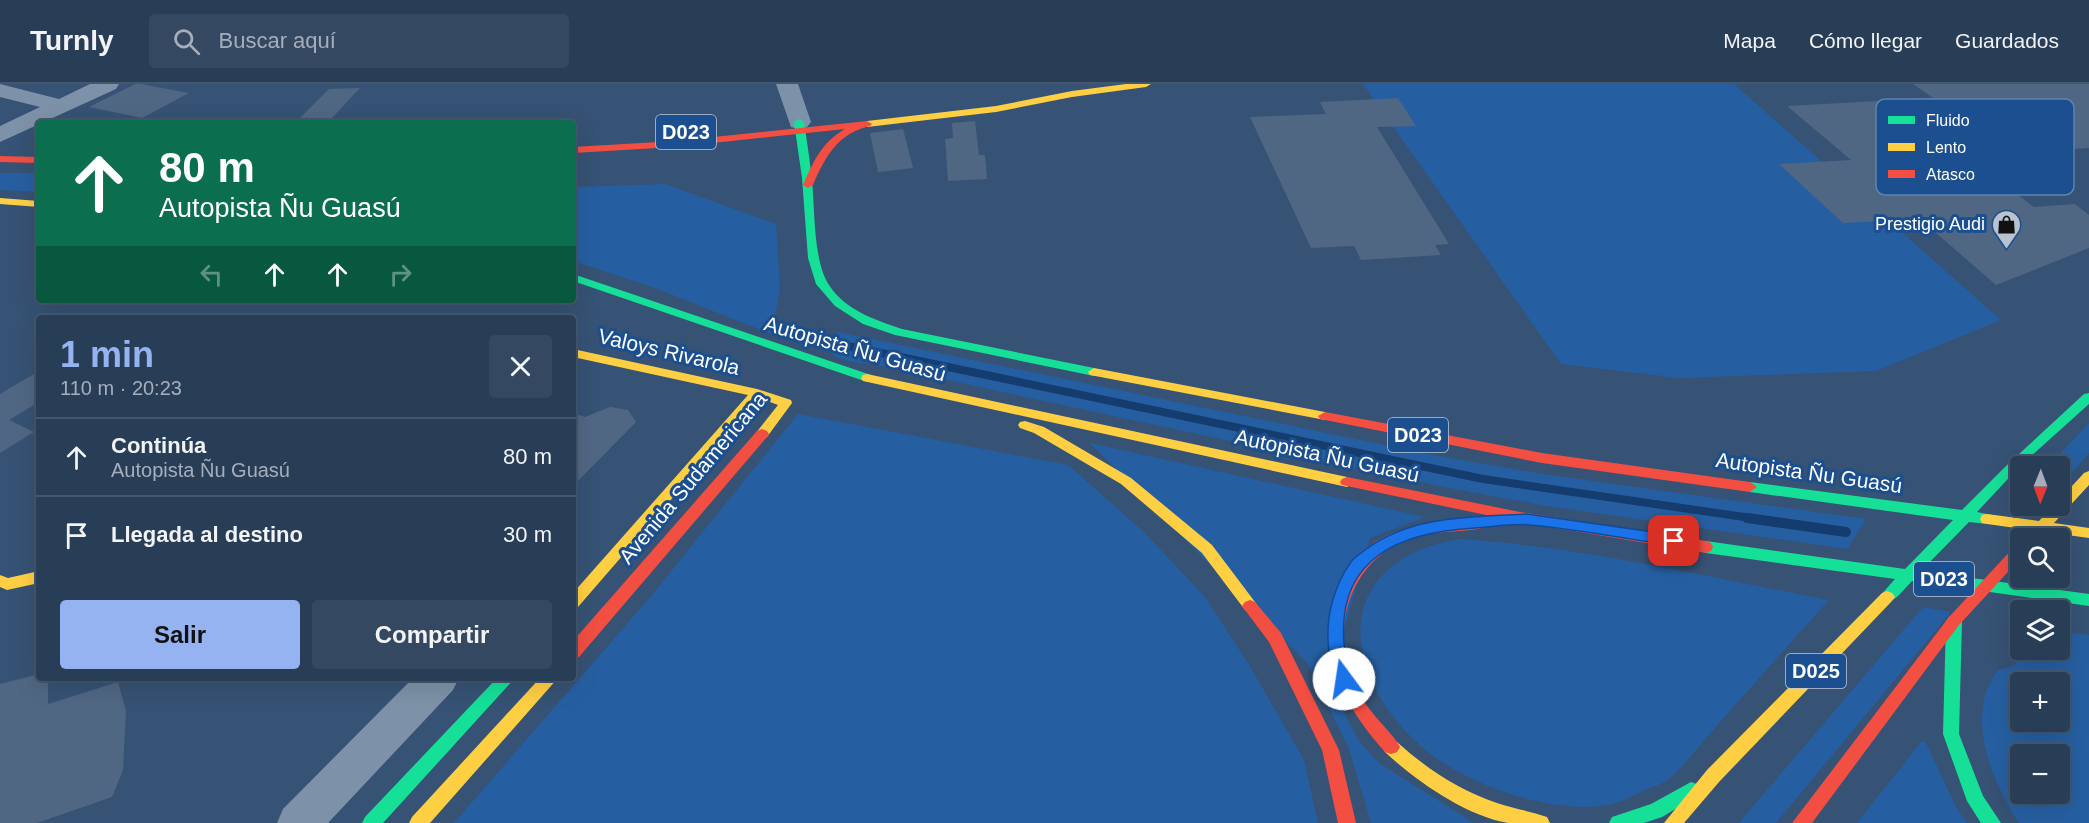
<!DOCTYPE html>
<html lang="es">
<head>
<meta charset="utf-8">
<style>
	body { margin:0; font-family:Helvetica,sans-serif; background:#344961; color:#f1f3f6; height:100vh; display:flex; flex-direction:column; font-size:22px; white-space:nowrap }
	* { box-sizing:border-box; margin:0 }
	p { font-size:20px; color:#a5aeba }
	.icon { flex:none; width:33px; height:33px; fill:none; stroke:currentColor; stroke-width:2; stroke-linecap:round; stroke-linejoin:round }
	.map { position:relative; flex:1; overflow:hidden }
	.details { position:absolute; left:36px; top:231px; width:540px; height:366px; display:flex; flex-direction:column; background:#283e57; border-radius:6px; box-shadow:0 6px 24px #0002,0 0 0 2px #44576d }
	.details>* { flex:none }
	.hud { position:absolute; left:36px; top:36px; width:540px; height:183px; border-radius:6px; box-shadow:0 6px 24px #0002,0 0 0 2px #44576d; background:#0b6e4f; color:#fff; overflow:hidden }
	.needle { width:39px; rotate:181deg }
	.buttons { position:absolute; left:2010px; top:372px; display:grid; gap:12px }
	.buttons a { display:grid; place-items:center; width:60px; height:60px; border-radius:6px; background:#283e57; box-shadow:0 6px 24px #0002,0 0 0 2px #44576d; font-size:30px }
	.pin { position:absolute; display:grid; place-items:center; width:51px; height:51px; color:#fff; margin:-26px; border-radius:12px; box-shadow:0 3px 9px #0006 }
	.me { position:absolute; width:66px; margin:-33px; rotate:346deg; stroke-linejoin:round; filter:drop-shadow(0 0 4px #0008) }
	.turn { display:flex; align-items:center; gap:21px; height:126px; padding:0 24px; font-size:27px }
	.turn .icon { width:78px; height:78px; stroke-width:2.5 }
	.turn b { display:block; font-size:42px; line-height:51px }
	.lanes { display:flex; align-items:center; height:57px; padding:0 24px; background:#0003; justify-content:center; gap:30px; direction:ltr }
	.lanes .off { opacity:.35 }
	.round { display:grid; place-items:center; flex:none; width:63px; height:63px; border-radius:6px; background:#344961 }
	.summary { display:flex; align-items:center; justify-content:space-between; height:102px; padding:0 24px }
	h1 { font-size:36px; font-weight:700; line-height:45px; color:#95b2f1 }
	.cta { display:flex; gap:12px; margin-top:auto; padding:12px 24px }
	.cta a { flex:1; height:69px; border-radius:6px; background:#95b2f1; color:#111; font-size:24px; font-weight:700; line-height:69px; text-align:center }
	.cta a+a { background:#344961; color:#f1f3f6 }
	ul { padding:0; list-style:none }
	li { display:flex; align-items:center; gap:18px; height:78px; padding:0 24px; border-top:2px solid #44576d }
	li div { flex:1 }
	li b { display:block; font-size:22px }
	li em { font-style:normal }
	header { display:flex; align-items:center; gap:36px; box-sizing:border-box; height:84px; padding:0 30px; background:#283e57; border-bottom:2px solid #44576d }
	header strong { font-size:28px }
	nav { display:flex; gap:33px; margin-inline-start:auto; font-size:21px }
	.search { width:420px; height:54px; background:#344961; display:flex; align-items:center; gap:15px; box-sizing:border-box; padding:0 21px; border-radius:6px; color:#a5aeba; font-size:22px }
	.map>svg:first-child { display:block }
	.green { fill:#265fa1; fill-rule:evenodd }
	.lines { fill:none; stroke-linecap:round; stroke-linejoin:round }
	.stream-far1 { stroke:#153c6e; stroke-width:8 }
	.stream { stroke:#153c6e; stroke-width:10 }
	.building { fill:#506783 }
	.street { fill:#7d92a8; fill-rule:evenodd }
	.fast { fill:#16e098; fill-rule:evenodd }
	.slow { fill:#ffcf43; fill-rule:evenodd }
	.jam { fill:#f24e42; fill-rule:evenodd }
	.route { fill:#1a73e8; stroke:#114b97; stroke-width:1.5 }
	.labels { text-anchor:middle; stroke-width:6; stroke-linejoin:round; paint-order:stroke }
	.far-poi-label { font-size:18px; fill:#fff; stroke:#1b4f8f; text-anchor:end }
	.shield { fill:#1b4f8f; stroke:#bbcadd; stroke-width:1.5 }
	.shield-label { font-size:20px; font-weight:bold; fill:#fff }
	.street-label { font-size:21px; fill:#fff; stroke:#1b4f8f }
	.key { fill:#1b4f8f; stroke:#5f84b1; stroke-width:1.5 }
	.key-label { font-size:16px; fill:#fff }
</style>
</head>
<body>
<header>
<strong>Turnly</strong>
<div class="search"><svg class="icon" aria-label="search" viewBox="0 0 24 24"><circle cx="10" cy="10" r="6"/><path d="M15 15l6 6"/></svg>Buscar aquí</div>
<nav><a>Mapa</a><a>Cómo llegar</a><a>Guardados</a></nav>
</header>
<div class="map">
<svg width="2089" height="739" viewBox="0 0 2089 739">
	<rect width="100%" height="100%" fill="#365274"/>
	<path class="green" d="M 1363,0 L 1734,0 L 2001,236 L 1876,287 L 1679,294 L 1561,280 Z
		M 0,89 L 39,89 L 39,108 L 0,106 Z
		M 665,100 L 776,140 L 780,207 L 771,250 L 655,204 L 573,177 L 573,103 Z
		M 838,248 L 1433,371 L 1542,390 L 1866,435 L 1847,465 L 1547,422 L 1444,403 L 877,281 C 863,278 835,279 828,265 Z
		M 798,330 L 1068,381 L 1144,448 L 1205,513 L 1248,579 L 1304,676 L 1318,739 L 454,739 L 652,511 Z
		M 2089,339 L 2089,369 L 2060,403 L 2060,382 L 2048,382 Z
		M 1090,359 L 1425,433 L 1370,454 L 1329,600 L 1359,657 L 1379,679 L 1474,739 L 1371,739 L 1349,665 L 1307,579 Z
		M 1460,455 C 1584,463 1707,493 1829,516 C 1790,559 1752,602 1714,645 C 1701,659 1682,685 1668,696 C 1662,700 1654,702 1647,705 C 1638,709 1628,715 1619,718 C 1564,736 1469,702 1427,667 C 1339,595 1327,477 1460,455 Z
		M 1923,523 L 1951,528 L 1776,739 L 1739,739 Z
		M 2060,547 L 2089,551 L 2089,739 L 2019,739 C 1996,702 1974,657 1985,612 C 1987,603 1993,594 1997,586 L 2012,583 L 2029,566 L 2060,566 ZM 2020,598 L 2060,598 L 2060,638 L 2020,638 ZM 2020,670 L 2060,670 L 2060,710 L 2020,710 Z
		M 1921,658 L 1925,658 L 1928,663 L 1956,723 L 1967,739 L 1857,739 Z"/>
	<g class="lines">
		<path class="stream-far1" d="M 838,260 L 1483,395 L 1758,435"/>
		<path class="stream" d="M 1747,434 L 1846,448"/>
	</g>
	<path class="building" d="M 135,0 L 141,0 L 189,9 L 142,34 L 89,23 Z
		M 1913,0 L 2089,0 L 2089,64 L 1964,71 L 2034,123 L 2075,120 L 2089,131 L 2089,164 L 1996,201 L 1920,135 L 1843,139 L 1779,80 L 1851,76 L 1787,22 L 1933,14 Z
		M 360,4 L 331,35 L 300,34 L 329,5 Z
		M 1398,14 L 1416,42 L 1377,43 L 1449,160 L 1435,161 L 1441,171 L 1361,176 L 1354,162 L 1311,164 L 1250,33 L 1326,30 L 1320,18 Z
		M 975,37 L 979,71 L 985,71 L 987,95 L 948,97 L 945,55 L 953,54 L 952,39 Z
		M 903,45 L 913,84 L 878,88 L 870,49 Z
		M 39,287 L 39,318 L 9,336 L 34,348 L 0,369 L 0,310 Z
		M 610,323 L 628,326 L 636,338 L 573,402 L 573,329 L 585,333 Z
		M 39,590 L 39,594 L 48,594 L 48,620 L 118,598 L 126,627 L 123,686 L 112,713 L 37,739 L 0,739 L 0,600 Z"/>
	<g class="lines">
		<path class="street" d="M 0,0 L 59,15 L 90,0 L 119,0 L 116,5 L 0,58 L 0,42 L 40,23 L 0,13 Z
			M 776,0 L 798,0 L 811,38 L 807,43 L 799,45 L 791,43 Z
			M 413,594 L 459,594 L 453,606 L 328,739 L 277,739 L 283,725 Z"/>
		<path class="fast" d="M 799,35 L 804,38 C 807,58 810,77 812,97 C 815,125 813,177 829,201 C 845,226 875,236 902,245 L 1094,284 L 1100,288 L 1098,291 L 1094,292 L 895,251 L 863,240 L 835,222 L 816,200 L 808,174 L 802,94 L 794,38 Z
			M 573,190 L 871,291 L 873,294 L 867,298 L 573,197 Z
			M 2089,309 L 2089,320 L 2020,382 L 1977,428 L 1992,431 L 1994,435 L 1992,439 L 1987,440 L 1969,438 L 1921,487 L 2089,510 L 2089,522 L 1912,497 C 1903,506 1894,521 1882,517 L 1879,513 L 1895,495 L 1706,469 L 1701,467 L 1699,463 L 1701,459 L 1706,457 L 1905,485 L 1953,436 L 1750,408 L 1743,403 L 1750,398 L 1962,426 L 2005,383 L 2084,310 Z
			M 1954,531 L 1959,533 L 1962,537 L 1959,650 L 1983,712 L 2001,739 L 1981,739 L 1967,717 L 1943,650 L 1946,537 L 1949,533 Z
			M 497,594 L 515,594 L 383,739 L 362,739 L 365,733 Z
			M 1691,698 L 1697,700 L 1700,706 L 1697,712 L 1662,733 L 1644,739 L 1609,739 L 1612,733 L 1651,720 Z"/>
		<path class="slow" d="M 1126,0 L 1151,0 L 1146,3 L 1072,13 L 996,28 L 867,43 L 862,40 L 867,37 L 996,22 L 1072,7 Z
			M 0,114 L 39,117 L 39,123 L 0,120 Z
			M 573,265 L 757,305 L 791,316 L 792,319 L 767,353 L 762,355 L 755,350 L 778,321 L 759,314 L 578,523 L 573,525 L 573,509 L 748,311 L 573,273 Z
			M 1094,284 L 1325,328 L 1332,332 L 1325,336 L 1090,291 L 1088,288 Z
			M 867,290 L 1347,393 L 1354,398 L 1347,403 L 863,297 L 861,294 L 863,291 Z
			M 1025,337 L 1044,343 L 1131,394 L 1212,461 L 1255,518 L 1258,522 L 1255,526 L 1250,528 L 1245,526 L 1202,469 L 1121,400 L 1034,349 L 1020,344 L 1018,341 L 1020,338 Z
			M 2089,387 L 2089,401 L 2054,439 L 2089,444 L 2089,454 L 2045,448 L 2039,454 L 2024,454 L 2030,446 L 1987,440 L 1982,439 L 1980,435 L 1982,431 L 1987,430 L 2039,437 L 2053,422 L 2060,422 L 2060,415 L 2084,389 Z
			M 39,487 L 39,499 L 7,506 L 0,503 L 0,491 L 8,494 Z
			M 1887,507 L 1892,509 L 1895,513 L 1892,517 L 1719,698 L 1684,739 L 1664,739 L 1707,686 L 1882,509 Z
			M 540,594 L 558,594 L 430,739 L 409,739 L 412,733 Z
			M 1391,656 L 1397,658 C 1427,685 1459,706 1497,719 C 1514,725 1531,727 1547,733 L 1550,739 C 1537,739 1521,739 1508,739 C 1466,732 1416,697 1385,668 L 1382,663 L 1385,658 Z"/>
		<path class="jam" d="M 867,37 L 872,40 L 870,42 C 838,49 825,73 813,101 L 808,104 L 803,101 C 813,78 822,58 845,45 L 675,63 L 573,69 L 573,63 L 675,57 Z
			M 0,72 L 39,73 L 39,79 L 0,78 Z
			M 1325,328 L 1542,369 L 1750,398 L 1757,403 L 1750,408 L 1542,379 L 1320,335 L 1318,332 Z
			M 762,345 L 767,347 L 769,350 L 767,353 L 579,573 L 573,575 L 573,557 L 757,347 Z
			M 1347,393 L 1520,428 L 1706,457 L 1711,459 L 1713,463 L 1711,467 L 1706,469 L 1520,438 L 1342,401 L 1340,398 L 1342,395 Z
			M 1486,433 L 1491,434 L 1493,438 L 1491,442 C 1467,449 1439,446 1414,453 C 1352,472 1328,543 1354,600 C 1361,615 1372,629 1383,641 C 1389,648 1396,655 1400,663 L 1397,668 L 1391,670 L 1385,668 C 1345,623 1313,569 1337,507 C 1346,485 1361,464 1384,453 C 1415,438 1452,435 1486,433 Z
			M 2020,460 L 2020,475 L 1959,541 L 1812,739 L 1792,739 L 1949,533 L 2015,462 Z
			M 1250,516 L 1255,518 L 1281,549 L 1339,666 L 1356,739 L 1338,739 L 1322,666 L 1269,558 L 1242,522 L 1245,518 Z"/>
	</g>
	<path class="route" d="M 1527,430 L 1674,451 L 1680,453 L 1682,457 L 1680,461 L 1674,462 C 1626,455 1578,445 1530,441 C 1512,439 1492,443 1475,444 C 1401,448 1337,473 1344,559 C 1345,571 1350,583 1353,595 L 1350,600 L 1344,602 L 1338,600 C 1327,576 1325,544 1332,519 C 1336,504 1342,490 1351,478 C 1354,473 1360,470 1365,466 C 1411,431 1472,433 1527,430 Z"/>
	<defs>
		<symbol id="shop-pin" viewBox="-11 -11 22 30"><path d="M0 17L-7.5 6A9.5 9.5 0 1 1 7.5 6Z" fill="#b9c2ce" stroke="#1b4f8f"/><path d="M-5-2.5h2.3a2.7 3.5 0 0 1 5.4 0H5L5.5 6h-11ZM-1.5-2.5h3a1.5 2.3 0 0 0-3 0Z" fill="#111"/></symbol>
	</defs>
	<g fill-rule="evenodd">
		<use href="#shop-pin" x="1990" y="124" width="33" height="45"/>
	</g>
	<g class="labels">
		<g class="far-poi-label">
			<text x="1985" y="146">Prestigio Audi</text>
		</g>
		<g class="shield">
			<rect x="656" y="31" width="60" height="34" rx="4.5"/>
			<rect x="1388" y="334" width="60" height="34" rx="4.5"/>
			<rect x="1914" y="478" width="60" height="34" rx="4.5"/>
			<rect x="1786" y="570" width="60" height="34" rx="4.5"/>
		</g>
		<g class="shield-label">
			<text x="686" y="55">D023</text>
			<text x="1418" y="358">D023</text>
			<text x="1944" y="502">D023</text>
			<text x="1816" y="594">D025</text>
		</g>
		<g class="street-label">
			<text transform="translate(855 265) rotate(16)" y="7">Autopista Ñu Guasú</text>
			<text transform="translate(669 268) rotate(13)" y="7">Valoys Rivarola</text>
			<text transform="translate(1327 372) rotate(12)" y="7">Autopista Ñu Guasú</text>
			<text transform="translate(1809 389) rotate(8)" y="7">Autopista Ñu Guasú</text>
			<text transform="translate(693 394) rotate(-50)" y="7">Avenida Sudamericana</text>
		</g>
	</g>
	<rect x="1876" y="15" width="198" height="96" rx="9" class="key"/>
	<rect x="1888" y="32" width="27" height="8" fill="#16e098"/>
	<rect x="1888" y="59" width="27" height="8" fill="#ffcf43"/>
	<rect x="1888" y="86" width="27" height="8" fill="#f24e42"/>
	<g class="key-label">
		<text x="1926" y="42">Fluido</text>
		<text x="1926" y="69">Lento</text>
		<text x="1926" y="96">Atasco</text>
	</g>
</svg>
<div class="buttons">
<a><svg class="needle" viewBox="-14 -14 28 28"><path d="M0-13l5 13h-10z" fill="#e53935"/><path d="M0 13l5-13h-10z" fill="#a5aeba"/></svg></a>
<a><svg class="icon" aria-label="search" viewBox="0 0 24 24"><circle cx="10" cy="10" r="6"/><path d="M15 15l6 6"/></svg></a>
<a><svg class="icon" aria-label="layers" viewBox="0 0 24 24"><path d="M12 4l9 5-9 5-9-5zM3 14l9 5 9-5"/></svg></a>
<a>+</a>
<a>−</a>
</div>
<div class="pin" style="left:1674px;top:457px;background:#d93025"><svg class="icon" aria-label="arrive" viewBox="0 0 24 24"><path d="M6 21V4h12l-3 4 3 4H6"/></svg></div>
<svg class="me" style="left:1344px;top:595px" viewBox="-20 -20 40 40"><circle r="19" fill="#fff"/><path d="M0-13L10 11 0 6-10 11z" fill="#1a73e8"/></svg>
<div class="hud">
<div class="turn"><svg class="icon" aria-label="ahead" viewBox="0 0 24 24"><path d="M12 20V5M6 11l6-6 6 6"/></svg><div><b>80 m</b>Autopista Ñu Guasú</div></div>
<div class="lanes"><svg class="icon off" aria-label="left" viewBox="0 0 24 24"><path d="M17 20v-9H6M10 6l-5 5 5 5"/></svg><svg class="icon" aria-label="ahead" viewBox="0 0 24 24"><path d="M12 20V5M6 11l6-6 6 6"/></svg><svg class="icon" aria-label="ahead" viewBox="0 0 24 24"><path d="M12 20V5M6 11l6-6 6 6"/></svg><svg class="icon off" aria-label="right" viewBox="0 0 24 24"><path d="M7 20v-9h11M14 6l5 5-5 5"/></svg></div>
</div>
<section class="details">
<div class="summary"><div><h1>1 min</h1><p>110 m · 20:23</p></div><a class="round"><svg class="icon" aria-label="close" viewBox="0 0 24 24"><path d="M6 6l12 12M18 6L6 18"/></svg></a></div>
<ul>
<li><svg class="icon" aria-label="ahead" viewBox="0 0 24 24"><path d="M12 20V5M6 11l6-6 6 6"/></svg><div><b>Continúa</b><p>Autopista Ñu Guasú</p></div><em>80 m</em></li>
<li><svg class="icon" aria-label="arrive" viewBox="0 0 24 24"><path d="M6 21V4h12l-3 4 3 4H6"/></svg><div><b>Llegada al destino</b></div><em>30 m</em></li>
</ul>
<div class="cta"><a>Salir</a><a>Compartir</a></div>
</section>
</div>
</body>
</html>
